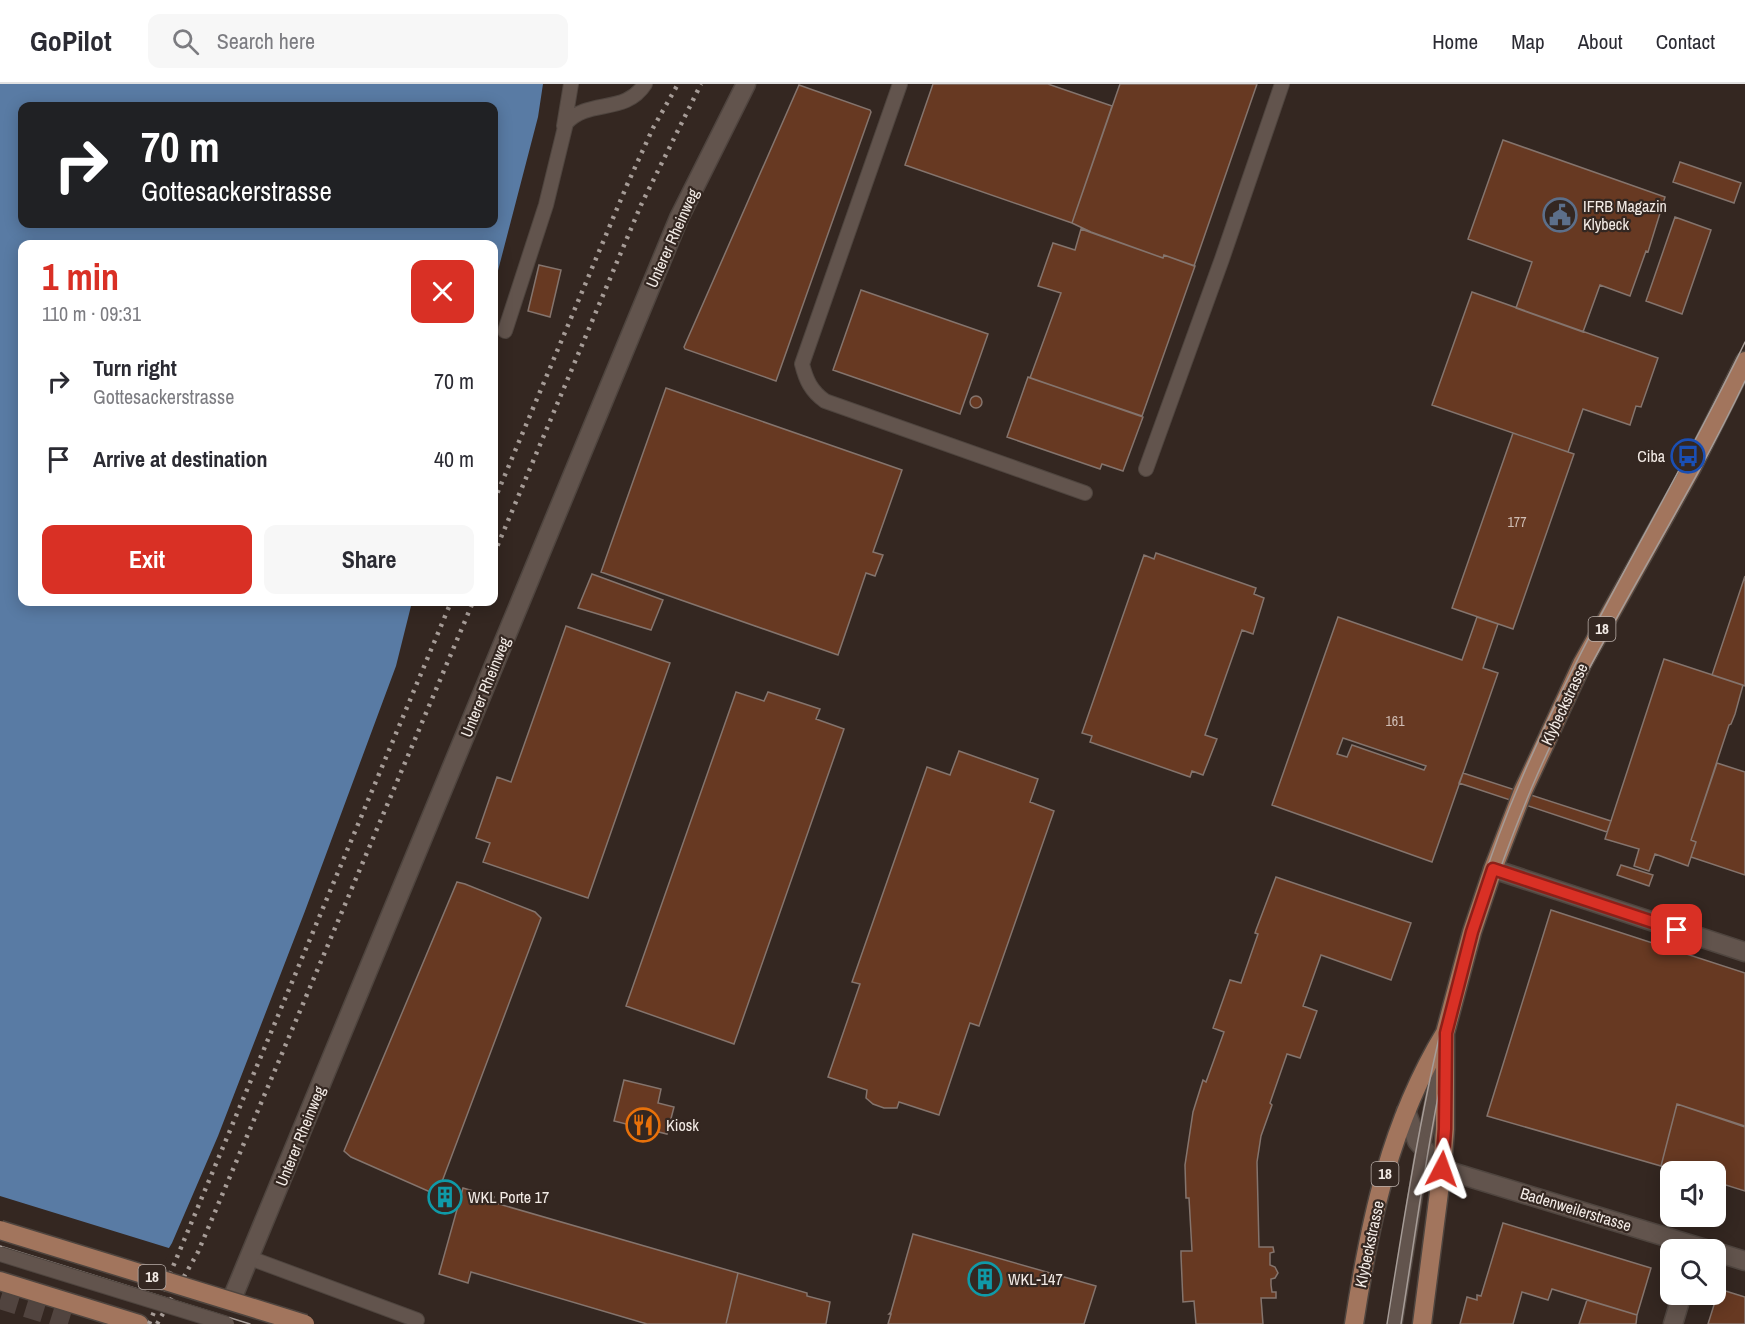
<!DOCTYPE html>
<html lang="en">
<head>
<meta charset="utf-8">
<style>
	body { margin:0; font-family:"Archivo Narrow",sans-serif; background:#f7f7f7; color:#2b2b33; height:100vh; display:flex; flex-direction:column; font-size:22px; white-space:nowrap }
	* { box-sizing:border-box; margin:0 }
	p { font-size:20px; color:#7c7c81 }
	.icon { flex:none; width:33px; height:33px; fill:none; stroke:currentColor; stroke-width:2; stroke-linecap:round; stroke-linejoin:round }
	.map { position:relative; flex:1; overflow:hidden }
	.drawer { position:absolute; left:18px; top:156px; width:480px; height:366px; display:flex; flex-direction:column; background:#fff; border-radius:12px; box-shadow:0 3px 15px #0003 }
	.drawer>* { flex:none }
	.top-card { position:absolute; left:18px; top:18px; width:480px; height:126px; border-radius:12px; box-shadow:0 3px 15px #0003; background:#202124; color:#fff; overflow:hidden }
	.controls { position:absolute; left:1660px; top:1077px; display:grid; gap:12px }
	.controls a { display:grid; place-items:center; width:66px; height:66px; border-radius:12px; background:#fff; box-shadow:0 3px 15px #0003; font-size:30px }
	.pin { position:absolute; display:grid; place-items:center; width:51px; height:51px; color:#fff; margin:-26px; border-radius:12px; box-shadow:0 3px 9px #0006 }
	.me { position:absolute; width:66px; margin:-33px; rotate:4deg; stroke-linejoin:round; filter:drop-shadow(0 0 4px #0008) }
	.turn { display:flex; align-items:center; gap:21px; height:126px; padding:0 24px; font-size:27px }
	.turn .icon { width:78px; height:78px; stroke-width:2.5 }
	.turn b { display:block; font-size:42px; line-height:51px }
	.round { display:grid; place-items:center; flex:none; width:63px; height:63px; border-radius:12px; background:#f7f7f7 }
	.head { display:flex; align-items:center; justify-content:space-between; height:102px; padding:0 24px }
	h1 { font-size:36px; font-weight:800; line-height:45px; color:#d93025 }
	.primary-button { display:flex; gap:12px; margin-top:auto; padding:12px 24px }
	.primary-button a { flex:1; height:69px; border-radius:12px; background:#d93025; color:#fff; font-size:24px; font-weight:800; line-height:69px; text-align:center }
	.primary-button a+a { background:#f7f7f7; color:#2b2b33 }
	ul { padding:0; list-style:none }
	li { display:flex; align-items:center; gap:18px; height:78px; padding:0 24px }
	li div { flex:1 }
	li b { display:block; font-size:22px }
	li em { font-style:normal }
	header { display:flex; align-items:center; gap:36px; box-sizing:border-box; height:84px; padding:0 30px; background:#fff; border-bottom:2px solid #e1e1e2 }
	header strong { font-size:28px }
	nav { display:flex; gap:33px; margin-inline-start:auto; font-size:21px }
	.search { width:420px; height:54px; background:#f7f7f7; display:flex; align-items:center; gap:15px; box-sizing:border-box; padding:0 21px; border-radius:12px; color:#7c7c81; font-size:22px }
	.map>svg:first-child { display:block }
	.water { fill:#597ba4; fill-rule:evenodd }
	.pier { fill:#342721 }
	.building { fill:#673922; stroke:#84746d; stroke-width:1.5; fill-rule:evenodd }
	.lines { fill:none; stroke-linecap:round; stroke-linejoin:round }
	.highway-tunnel { stroke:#51443f; stroke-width:18; stroke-dasharray:18 9; stroke-linecap:butt }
	.lane-casing { stroke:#4f453f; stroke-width:16 }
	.street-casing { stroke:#4f453f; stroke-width:21 }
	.primary-casing { stroke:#4f453f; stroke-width:21 }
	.lane { stroke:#62544d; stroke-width:14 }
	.street { stroke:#62544d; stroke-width:18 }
	.primary { stroke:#a2755d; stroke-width:18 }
	.tram { stroke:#a69c97; stroke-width:1.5 }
	.rail { stroke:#a69c97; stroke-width:4.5; stroke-dasharray:3 6; stroke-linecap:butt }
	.lane-bridge-casing { stroke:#4f453f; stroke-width:16; stroke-linecap:butt }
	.primary-bridge-casing { stroke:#4f453f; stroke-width:21; stroke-linecap:butt }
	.lane-bridge { stroke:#62544d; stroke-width:14 }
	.primary-bridge { stroke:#a2755d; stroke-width:18 }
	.route-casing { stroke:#8d1f18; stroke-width:15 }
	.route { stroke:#d93025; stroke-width:10 }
	.labels { text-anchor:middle; stroke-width:4.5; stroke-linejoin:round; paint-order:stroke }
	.number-label { font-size:14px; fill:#d0beb5 }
	.shield { fill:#342721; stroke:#bab0ab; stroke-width:1.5 }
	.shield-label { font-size:15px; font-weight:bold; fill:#f3ebe6 }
	.poi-label { font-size:16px; fill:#f3ebe6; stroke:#342721; text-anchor:start }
	.street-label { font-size:16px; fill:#f3ebe6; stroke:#342721 }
</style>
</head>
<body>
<header>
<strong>GoPilot</strong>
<div class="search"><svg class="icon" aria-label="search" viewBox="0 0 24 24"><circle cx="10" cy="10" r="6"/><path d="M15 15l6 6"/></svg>Search here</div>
<nav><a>Home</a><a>Map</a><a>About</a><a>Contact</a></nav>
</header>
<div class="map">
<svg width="1745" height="1240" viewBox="0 0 1745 1240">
	<rect width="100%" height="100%" fill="#342721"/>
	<path class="water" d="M 0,0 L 543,0 L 538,33 L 494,202 L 494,160 L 22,160 L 22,518 L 412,518 L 396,582 L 305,827 L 218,1052 L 172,1159 L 143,1207 L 0,1240 ZM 22,22 L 494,22 L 494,140 L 22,140 Z"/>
	<path class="pier" d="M 0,1112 L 172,1165 L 145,1208 L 134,1240 L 0,1240 Z"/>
	<path class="building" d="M 933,0 L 1048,0 L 1112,22 L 1072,139 L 905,81 Z
		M 1120,0 L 1257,0 L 1194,182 L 1164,171 L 1163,174 L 1091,148 L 1072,139 Z
		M 799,1 L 870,26 L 871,28 L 776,297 L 685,265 L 684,263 Z
		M 1503,56 L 1665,113 L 1648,168 L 1646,167 L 1630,212 L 1600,201 L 1583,248 L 1516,224 L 1532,178 L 1468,155 Z
		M 1680,78 L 1741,99 L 1734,119 L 1673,98 Z
		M 1675,133 L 1711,146 L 1682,230 L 1646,217 Z
		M 1081,145 L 1163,174 L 1164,171 L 1195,182 L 1142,332 L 1030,294 L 1061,209 L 1038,202 L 1053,159 L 1075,166 Z
		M 539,181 L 561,186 L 550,233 L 528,227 Z
		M 861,206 L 988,250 L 960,330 L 833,286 Z
		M 1472,208 L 1658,274 L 1641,323 L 1636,322 L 1630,341 L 1583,325 L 1568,368 L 1432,321 Z
		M 1028,293 L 1143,333 L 1123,387 L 1102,380 L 1100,385 L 1007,353 Z
		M 666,304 L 902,386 L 873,468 L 883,471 L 875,492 L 866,489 L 838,571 L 601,488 Z
		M970 318a6 6 0 1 1 12 0a6 6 0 1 1-12 0Z
		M 1513,349 L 1574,370 L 1513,545 L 1452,524 Z
		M 1156,469 L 1256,504 L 1254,510 L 1264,514 L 1253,550 L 1242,546 L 1205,651 L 1217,655 L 1203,691 L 1192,687 L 1190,693 L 1090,658 L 1092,652 L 1082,649 L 1144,471 L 1154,475 Z
		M 592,490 L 663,516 L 651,546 L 578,524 Z
		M 1745,492 L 1745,602 L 1712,591 Z
		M 1338,533 L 1462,576 L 1477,533 L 1498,540 L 1483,584 L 1498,589 L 1432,778 L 1272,721 ZM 1343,654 L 1426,682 L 1424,686 L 1352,661 L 1347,673 L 1337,670 Z
		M 566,542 L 670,579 L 588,814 L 483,778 L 490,759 L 476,754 L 497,693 L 511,698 Z
		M 1664,575 L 1743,601 L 1735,630 L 1731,640 L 1729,641 L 1691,756 L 1696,758 L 1688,782 L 1655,770 L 1649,787 L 1634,782 L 1639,765 L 1605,755 Z
		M 736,608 L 764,617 L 768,608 L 820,625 L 816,635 L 844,645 L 734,960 L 626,922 Z
		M 959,667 L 1038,695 L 1030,718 L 1054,727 L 979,942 L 970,939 L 939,1031 L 899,1018 L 897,1024 L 884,1024 L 873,1020 L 866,1014 L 867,1006 L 828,993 L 860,900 L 852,898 L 927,683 L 950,691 Z
		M 1717,679 L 1745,688 L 1745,791 L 1691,773 L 1696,758 L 1691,756 Z
		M 1463,689 L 1611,737 L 1607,748 L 1459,699 Z
		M 1621,781 L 1653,791 L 1649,802 L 1617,791 Z
		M 1276,793 L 1411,839 L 1391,896 L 1321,871 L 1303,922 L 1317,927 L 1300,974 L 1287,970 L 1270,1019 L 1272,1021 L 1261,1052 L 1257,1078 L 1259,1163 L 1273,1163 L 1274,1168 L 1270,1169 L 1270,1181 L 1275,1183 L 1278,1189 L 1275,1194 L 1271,1195 L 1271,1201 L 1272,1208 L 1276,1208 L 1276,1214 L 1261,1214 L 1263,1240 L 1196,1240 L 1194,1217 L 1183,1218 L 1181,1172 L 1181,1167 L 1192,1167 L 1189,1114 L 1186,1114 L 1185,1081 L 1193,1028 L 1203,996 L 1206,998 L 1224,948 L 1213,944 L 1230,896 L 1241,899 L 1258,850 L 1255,849 L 1256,846 Z
		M 457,798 L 465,800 L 535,828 L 541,834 L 437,1111 L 351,1073 L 344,1067 Z
		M 1551,826 L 1745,889 L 1745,1042 L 1677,1020 L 1661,1082 L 1487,1032 Z
		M 624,996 L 661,1005 L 658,1019 L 674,1023 L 667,1050 L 614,1037 Z
		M 1677,1020 L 1745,1043 L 1745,1107 L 1716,1098 L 1716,1088 L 1680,1088 L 1661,1082 Z
		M 463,1104 L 494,1113 L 492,1118 L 738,1189 L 726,1240 L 647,1240 L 471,1188 L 468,1199 L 439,1190 Z
		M 439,1106 L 456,1109 L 451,1121 L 435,1117 Z
		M 1503,1139 L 1651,1184 L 1637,1231 L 1552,1205 L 1548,1216 L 1522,1208 L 1513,1240 L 1460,1240 L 1467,1213 L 1477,1216 L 1477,1211 L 1481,1212 Z
		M 913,1150 L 1096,1202 L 1084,1240 L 888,1240 L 891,1230 L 889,1230 L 891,1228 Z
		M 738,1189 L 807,1209 L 807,1212 L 830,1218 L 826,1240 L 726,1240 Z
		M 1719,1205 L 1745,1213 L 1745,1240 L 1708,1240 L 1714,1221 L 1713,1214 Z
		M 1587,1216 L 1637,1231 L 1636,1240 L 1579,1240 Z"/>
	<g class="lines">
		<path class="highway-tunnel" d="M 0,1216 L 77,1240"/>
		<defs>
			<path id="lane" d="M 900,0 L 802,280 C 806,296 811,307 825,317 L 1085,409
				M 564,42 L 571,0
				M 505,247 L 546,121 L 566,39 C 589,14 625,31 645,0
				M 1146,385 L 1222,175 L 1282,0
				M 250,1174 L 417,1236
				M 1395,1240 L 1423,1064 L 1440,976"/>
			<path id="street" d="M 1493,785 L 1745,868
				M 1406,1027 L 1417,1057 L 1442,1085 L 1709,1166
				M 1716,1168 L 1745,1177
				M 234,1210 L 679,134 L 746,0
				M 1673,1240 L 1682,1210"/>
			<path id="primary" d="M 0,1197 L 139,1240
				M 1354,1240 C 1370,1136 1390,1040 1445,949
				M 1422,1240 L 1442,1085 L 1445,1045 L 1445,949 L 1472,848 L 1493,785 L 1523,707 L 1582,580 L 1691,385 L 1745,277"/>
		</defs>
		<use href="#lane" class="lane-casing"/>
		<use href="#street" class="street-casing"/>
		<use href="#primary" class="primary-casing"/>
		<use href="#lane" class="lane"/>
		<use href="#street" class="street"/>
		<use href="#primary" class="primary"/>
		<path class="tram" d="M 0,1162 L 250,1240
			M 0,1176 L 206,1240
			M 1387,1240 C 1417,1052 1445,873 1521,696 C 1585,545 1674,406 1745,258
			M 1401,1240 C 1417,1140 1430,1038 1454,939 C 1473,858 1500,780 1532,703 C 1592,562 1679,435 1745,297"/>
		<path class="rail" d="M 494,417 L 627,101 L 653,44 L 678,0
			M 494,470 L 641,121 L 701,0
			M 149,1240 L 451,518
			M 157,1240 L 198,1168 L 473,518"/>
		<defs>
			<path id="lane-bridge" d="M 0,1170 L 227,1240"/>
			<path id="primary-bridge" d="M 0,1146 L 305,1240"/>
		</defs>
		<use href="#lane-bridge" class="lane-bridge-casing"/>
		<use href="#primary-bridge" class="primary-bridge-casing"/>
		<use href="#lane-bridge" class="lane-bridge"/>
		<use href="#primary-bridge" class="primary-bridge"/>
	</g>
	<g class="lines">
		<defs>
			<path id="route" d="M 1442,1085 L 1445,1045 L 1446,949 L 1472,848 L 1493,785 L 1677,846"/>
		</defs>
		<use href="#route" class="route-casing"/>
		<use href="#route" class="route"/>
	</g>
	<defs>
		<symbol id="civic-ring" viewBox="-11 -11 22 22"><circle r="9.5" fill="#342721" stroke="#5c6f8a" stroke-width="1.5"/><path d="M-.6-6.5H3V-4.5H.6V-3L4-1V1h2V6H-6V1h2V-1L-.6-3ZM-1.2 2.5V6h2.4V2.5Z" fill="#5c6f8a"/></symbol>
		<symbol id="bus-ring" viewBox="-11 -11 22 22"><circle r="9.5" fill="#342721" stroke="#1a4fb4" stroke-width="1.5"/><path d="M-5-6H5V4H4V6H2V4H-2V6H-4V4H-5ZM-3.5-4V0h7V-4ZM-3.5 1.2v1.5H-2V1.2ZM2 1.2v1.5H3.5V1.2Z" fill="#1a4fb4"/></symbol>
		<symbol id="restaurant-ring" viewBox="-11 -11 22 22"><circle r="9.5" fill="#342721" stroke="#e8710a" stroke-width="1.5"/><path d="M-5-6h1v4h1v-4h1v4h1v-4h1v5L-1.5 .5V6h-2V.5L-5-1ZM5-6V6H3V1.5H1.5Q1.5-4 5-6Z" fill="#e8710a"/></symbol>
		<symbol id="building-ring" viewBox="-11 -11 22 22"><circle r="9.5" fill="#342721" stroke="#0f9aa8" stroke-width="1.5"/><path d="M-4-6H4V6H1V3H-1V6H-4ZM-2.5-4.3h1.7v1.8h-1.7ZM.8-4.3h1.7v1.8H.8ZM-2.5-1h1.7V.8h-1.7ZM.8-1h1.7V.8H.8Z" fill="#0f9aa8"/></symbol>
	</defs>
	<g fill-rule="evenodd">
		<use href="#civic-ring" x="1541" y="112" width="38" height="38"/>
		<use href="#bus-ring" x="1669" y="353" width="38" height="38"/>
		<use href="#restaurant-ring" x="624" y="1022" width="38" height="38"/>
		<use href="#building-ring" x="426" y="1094" width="38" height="38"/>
		<use href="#building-ring" x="966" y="1176" width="38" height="38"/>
	</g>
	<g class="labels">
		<g class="number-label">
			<text x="1517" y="443">177</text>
			<text x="1395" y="642">161</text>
		</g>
		<g class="shield">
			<rect x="1588.5" y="533" width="27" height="24" rx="4.5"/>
			<rect x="1371.5" y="1078" width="27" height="24" rx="4.5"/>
			<rect x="138.5" y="1181" width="27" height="24" rx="4.5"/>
		</g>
		<g class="shield-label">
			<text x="1602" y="550">18</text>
			<text x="1385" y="1095">18</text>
			<text x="152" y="1198">18</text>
		</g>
		<g class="poi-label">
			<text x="1583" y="128">IFRB Magazin<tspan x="1583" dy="18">Klybeck</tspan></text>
			<text x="1665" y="378" text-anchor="end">Ciba</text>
			<text x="666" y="1047">Kiosk</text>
			<text x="468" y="1119">WKL Porte 17</text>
			<text x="1008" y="1201">WKL-147</text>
		</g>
		<g class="street-label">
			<text transform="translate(672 154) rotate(-66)" y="6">Unterer Rheinweg</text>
			<text transform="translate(485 603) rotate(-68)" y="6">Unterer Rheinweg</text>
			<text transform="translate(1564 620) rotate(-65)" y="6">Klybeckstrasse</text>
			<text transform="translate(300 1052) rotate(-68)" y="6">Unterer Rheinweg</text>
			<text transform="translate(1576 1125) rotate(17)" y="6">Badenweilerstrasse</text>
			<text transform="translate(1369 1160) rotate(-78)" y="6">Klybeckstrasse</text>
		</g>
	</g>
</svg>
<div class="controls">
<a><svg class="icon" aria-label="sound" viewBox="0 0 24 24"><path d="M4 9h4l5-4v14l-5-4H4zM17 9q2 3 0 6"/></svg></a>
<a><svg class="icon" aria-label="search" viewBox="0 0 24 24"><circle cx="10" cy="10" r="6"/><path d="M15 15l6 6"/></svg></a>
</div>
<div class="pin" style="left:1677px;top:846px;background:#d93025"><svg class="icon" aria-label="arrive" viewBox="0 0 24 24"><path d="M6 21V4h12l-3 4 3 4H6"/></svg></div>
<svg class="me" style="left:1442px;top:1085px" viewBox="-20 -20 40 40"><path d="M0-17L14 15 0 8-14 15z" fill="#d93025" stroke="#fff" stroke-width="4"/></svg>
<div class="top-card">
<div class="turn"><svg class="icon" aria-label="right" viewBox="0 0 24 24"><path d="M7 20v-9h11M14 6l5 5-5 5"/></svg><div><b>70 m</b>Gottesackerstrasse</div></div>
</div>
<section class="drawer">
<div class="head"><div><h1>1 min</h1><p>110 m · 09:31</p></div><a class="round" style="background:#d93025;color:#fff"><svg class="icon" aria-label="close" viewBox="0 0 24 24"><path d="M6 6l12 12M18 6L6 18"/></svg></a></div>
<ul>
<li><svg class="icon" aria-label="right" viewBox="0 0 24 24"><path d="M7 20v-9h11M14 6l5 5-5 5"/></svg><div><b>Turn right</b><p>Gottesackerstrasse</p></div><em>70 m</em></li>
<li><svg class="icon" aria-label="arrive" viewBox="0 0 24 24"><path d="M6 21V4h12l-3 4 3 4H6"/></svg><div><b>Arrive at destination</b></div><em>40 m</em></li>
</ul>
<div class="primary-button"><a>Exit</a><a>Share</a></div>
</section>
</div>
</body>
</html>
